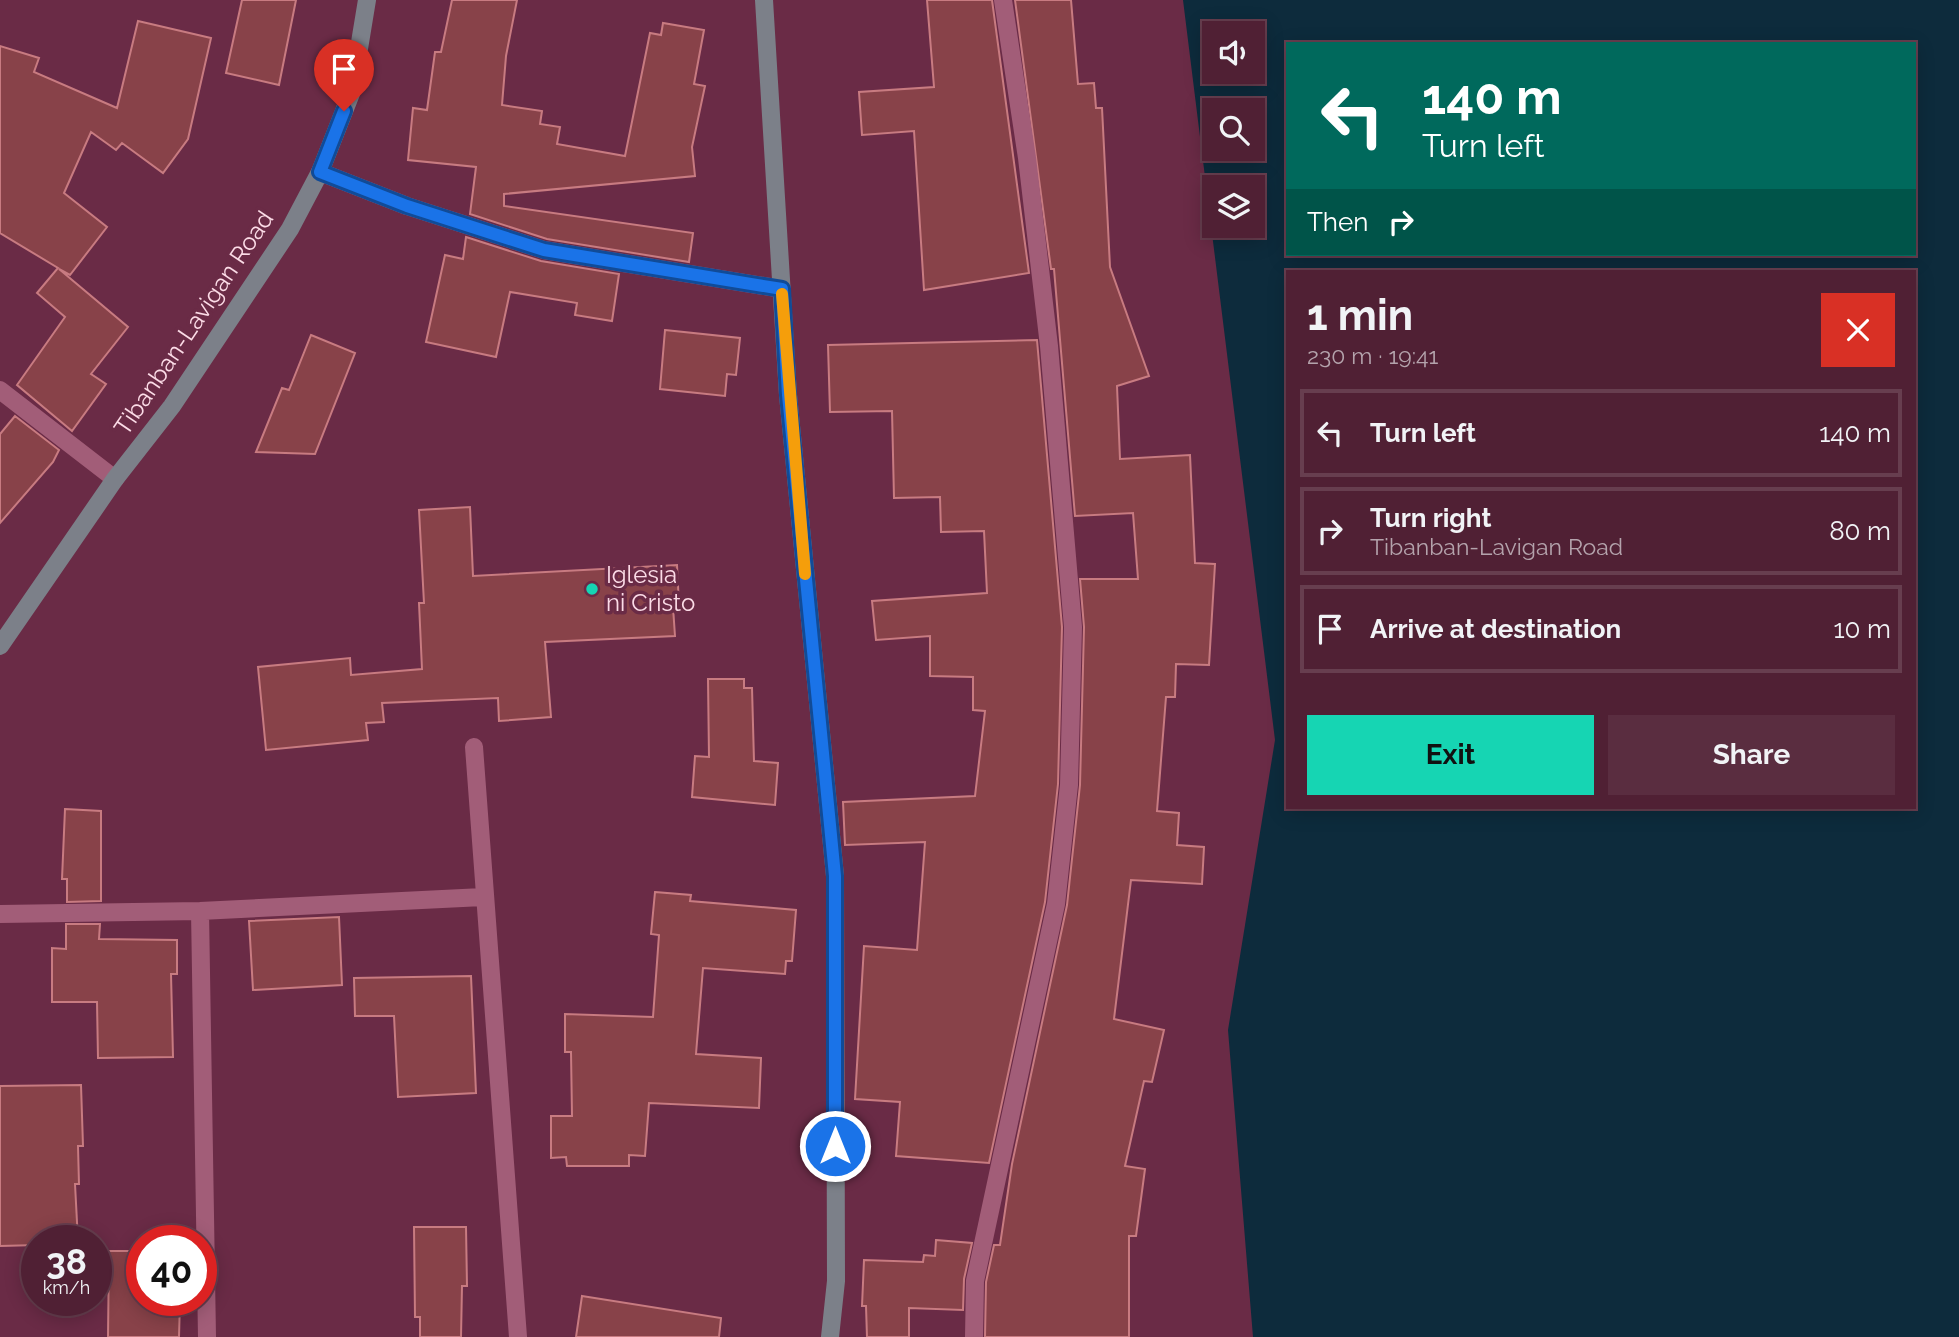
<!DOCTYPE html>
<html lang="en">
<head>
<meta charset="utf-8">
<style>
	body { margin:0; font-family:Raleway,sans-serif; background:#5a2d40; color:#f1f3f6; height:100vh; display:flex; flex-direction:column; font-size:26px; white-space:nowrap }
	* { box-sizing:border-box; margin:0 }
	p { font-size:23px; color:#b4a3ac }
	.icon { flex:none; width:38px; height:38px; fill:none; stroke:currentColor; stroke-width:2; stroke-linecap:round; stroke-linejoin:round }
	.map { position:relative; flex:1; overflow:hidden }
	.panel { position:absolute; left:1286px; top:270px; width:630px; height:539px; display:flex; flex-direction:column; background:#502034; border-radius:0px; box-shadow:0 4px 18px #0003,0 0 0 2px #673e4f }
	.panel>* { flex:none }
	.banner { position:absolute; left:1286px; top:42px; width:630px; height:214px; border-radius:0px; box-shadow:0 4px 18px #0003,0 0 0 2px #673e4f; background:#00695c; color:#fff; overflow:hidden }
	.tools { position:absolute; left:1202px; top:21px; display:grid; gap:14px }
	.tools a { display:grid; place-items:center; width:63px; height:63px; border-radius:0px; background:#502034; box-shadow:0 4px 18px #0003,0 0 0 2px #673e4f; font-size:35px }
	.speed { position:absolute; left:21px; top:1225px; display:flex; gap:14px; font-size:35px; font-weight:700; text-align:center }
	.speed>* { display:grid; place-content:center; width:91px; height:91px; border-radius:50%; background:#502034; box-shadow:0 4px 18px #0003,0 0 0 2px #673e4f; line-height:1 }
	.speed small { font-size:18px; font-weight:400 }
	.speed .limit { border:10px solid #d22; background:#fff; color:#111 }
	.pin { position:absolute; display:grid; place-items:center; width:60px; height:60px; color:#fff; margin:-72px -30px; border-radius:50% 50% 50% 0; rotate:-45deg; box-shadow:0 0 7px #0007 }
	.pin .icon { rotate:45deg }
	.me { position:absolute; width:77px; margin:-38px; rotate:0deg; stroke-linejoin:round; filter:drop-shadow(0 0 5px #0008) }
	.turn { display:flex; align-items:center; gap:24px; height:147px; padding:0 21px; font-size:32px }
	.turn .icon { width:91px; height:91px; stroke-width:2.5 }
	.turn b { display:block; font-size:49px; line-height:60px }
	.then { display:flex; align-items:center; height:66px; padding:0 21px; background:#0003; gap:14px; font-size:26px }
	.round { display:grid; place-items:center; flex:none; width:74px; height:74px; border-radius:0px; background:#5a2d40 }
	.head { display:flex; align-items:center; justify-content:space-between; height:119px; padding:0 21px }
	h1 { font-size:42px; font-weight:700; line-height:52px }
	.primary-button { display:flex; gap:14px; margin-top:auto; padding:14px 21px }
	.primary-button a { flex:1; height:80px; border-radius:0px; background:#16d5b3; color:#111; font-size:28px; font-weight:700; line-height:80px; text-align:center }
	.primary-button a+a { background:#5a2d40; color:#f1f3f6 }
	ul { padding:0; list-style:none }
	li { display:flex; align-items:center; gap:21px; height:88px; margin:0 14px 10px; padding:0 7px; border:4px solid #673e4f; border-radius:0px }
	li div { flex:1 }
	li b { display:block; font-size:26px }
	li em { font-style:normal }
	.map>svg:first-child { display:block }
	.water { fill:#0d2b3c; fill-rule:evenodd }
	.building { fill:#884249; stroke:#c87b81; stroke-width:2 }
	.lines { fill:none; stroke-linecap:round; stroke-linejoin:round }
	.street { stroke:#a25d78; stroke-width:18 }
	.secondary { stroke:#7c8089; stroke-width:18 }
	.route-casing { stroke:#114b97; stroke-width:18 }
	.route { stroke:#1a73e8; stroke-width:12 }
	.slow { stroke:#f59e0b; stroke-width:12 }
	.poi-dot { fill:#16d5b3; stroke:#6a2b46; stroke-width:2.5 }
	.labels { text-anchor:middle; stroke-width:7; stroke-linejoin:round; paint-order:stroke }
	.street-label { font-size:24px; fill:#fcdce7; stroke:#6a2b46 }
	.poi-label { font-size:24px; fill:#fcdce7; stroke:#6a2b46; text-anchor:start }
</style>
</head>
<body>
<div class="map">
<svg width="1959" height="1337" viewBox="0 0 1959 1337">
	<rect width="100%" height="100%" fill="#6a2b46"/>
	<path class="water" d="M 1183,0 L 1959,0 L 1959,1337 L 1253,1337 L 1228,1030 L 1275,740 ZM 1214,33 L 1253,33 L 1253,72 L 1214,72 ZM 1288,44 L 1914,44 L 1914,254 L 1288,254 ZM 1214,110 L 1253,110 L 1253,149 L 1214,149 ZM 1214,187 L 1253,187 L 1253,226 L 1214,226 ZM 1288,271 L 1914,271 L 1914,807 L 1288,807 Z"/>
	<path class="building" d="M 242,0 L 296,0 L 279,85 L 226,73 Z
		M 452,0 L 517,0 L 506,56 L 502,105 L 542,111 L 540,124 L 560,127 L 557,144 L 625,156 L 650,33 L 661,35 L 663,23 L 704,30 L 694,84 L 705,86 L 692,147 L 695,176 L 504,194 L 504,206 L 693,233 L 689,262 L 547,239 L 470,214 L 476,167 L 408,160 L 413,108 L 427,110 L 435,52 L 441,52 Z
		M 927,0 L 992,0 L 1029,273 L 924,290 L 914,131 L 862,135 L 859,92 L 934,87 Z
		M 1015,0 L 1071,0 L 1078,84 L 1094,83 L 1096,108 L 1102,108 L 1110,267 L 1149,376 L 1117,386 L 1120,459 L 1190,455 L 1195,563 L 1215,564 L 1209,665 L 1176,664 L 1175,697 L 1166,697 L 1157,811 L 1179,813 L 1177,845 L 1204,847 L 1202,884 L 1131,880 L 1114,1019 L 1164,1030 L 1152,1082 L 1144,1081 L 1125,1166 L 1145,1169 L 1136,1236 L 1129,1236 L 1129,1337 L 985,1337 L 986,1282 L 994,1245 L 1000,1245 L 1012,1164 L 1067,905 L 1080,785 L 1084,627 L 1080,579 L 1138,579 L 1133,513 L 1075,516 L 1054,269 L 1051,269 Z
		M 138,21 L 211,38 L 188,139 L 163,173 L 122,143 L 116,150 L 91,132 L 64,193 L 107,227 L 70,275 L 59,269 L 128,327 L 91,374 L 106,384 L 72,431 L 17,385 L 65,317 L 37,293 L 58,268 L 0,233 L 0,46 L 39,58 L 34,72 L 117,108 Z
		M 466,237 L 541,261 L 619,274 L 612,321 L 575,315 L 577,303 L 510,292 L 496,357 L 426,342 L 445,255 L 463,259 Z
		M 665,330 L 740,338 L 736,375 L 727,374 L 725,396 L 660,389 Z
		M 311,335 L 355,353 L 315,454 L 256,452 L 282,388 L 289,390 Z
		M 1037,340 L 1062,627 L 1058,784 L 1045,902 L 989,1163 L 896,1156 L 900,1102 L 855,1099 L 864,946 L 917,950 L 925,842 L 845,845 L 843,802 L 975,796 L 985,711 L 973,710 L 973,677 L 930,676 L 930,636 L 876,640 L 872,601 L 987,593 L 984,531 L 941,532 L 940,497 L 894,498 L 892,411 L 830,412 L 828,345 Z
		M 15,416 L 59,450 L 53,462 L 0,523 L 0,434 Z
		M 470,507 L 473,576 L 677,565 L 679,606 L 673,607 L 675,636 L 545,642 L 551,717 L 499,721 L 498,698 L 382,703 L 384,722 L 366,723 L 368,740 L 266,750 L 258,667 L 350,658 L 351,675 L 422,669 L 419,603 L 424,603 L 419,510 Z
		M 708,679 L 744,679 L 744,688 L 752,688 L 754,761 L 778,763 L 775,805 L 692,797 L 695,756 L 709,757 Z
		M 65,809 L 101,811 L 101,901 L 67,902 L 67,879 L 62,879 Z
		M 655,892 L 691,895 L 690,901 L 796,910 L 792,961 L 786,961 L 785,974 L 703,968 L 696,1054 L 761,1058 L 759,1108 L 649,1103 L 645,1156 L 629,1155 L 629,1166 L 567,1166 L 566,1157 L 551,1158 L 551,1116 L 572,1116 L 571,1052 L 565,1052 L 565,1014 L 653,1017 L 659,935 L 651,934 Z
		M 339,917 L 342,985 L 253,990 L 249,921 Z
		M 66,924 L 100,924 L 99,939 L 177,940 L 177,974 L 171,974 L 173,1057 L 98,1058 L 97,1002 L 52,1002 L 52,948 L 66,949 Z
		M 471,976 L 476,1093 L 398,1097 L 394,1016 L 355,1016 L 354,978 Z
		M 81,1085 L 83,1146 L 78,1146 L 79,1184 L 75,1184 L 78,1241 L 37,1241 L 37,1245 L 0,1246 L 0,1086 Z
		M 414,1227 L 466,1227 L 467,1286 L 462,1286 L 461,1337 L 420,1337 L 420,1317 L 415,1317 Z
		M 936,1240 L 972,1243 L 964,1279 L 963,1310 L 909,1308 L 909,1337 L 867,1337 L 866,1306 L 862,1306 L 864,1260 L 923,1262 L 924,1255 L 935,1256 Z
		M 109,1251 L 142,1251 L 142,1300 L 180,1300 L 179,1337 L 108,1337 Z
		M 582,1296 L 721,1318 L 719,1337 L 576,1337 Z"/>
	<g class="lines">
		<path class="street" d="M 320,172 L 407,206 L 544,250 L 782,289
			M 0,390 L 115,479
			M 474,747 L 518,1337
			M 200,911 L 207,1337
			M 0,914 L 200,911 L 483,897
			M 974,1337 L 975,1281 L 1056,904 L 1069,785 L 1073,627 L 1049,346 L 1027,158 L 1003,0"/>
		<path class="secondary" d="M 764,0 L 788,395 L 835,876 L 836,1281 L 830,1337
			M 0,646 L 115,479 L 172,406 L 290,229 L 320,172 L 352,91 L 367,0"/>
	</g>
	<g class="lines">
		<defs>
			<path id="route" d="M 344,111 L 320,172 L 407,206 L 544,250 L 782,289 L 788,395 L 835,876 L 835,1146"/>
		</defs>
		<use href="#route" class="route-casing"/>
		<use href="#route" class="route"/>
		<path class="slow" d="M 782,294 L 805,574"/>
	</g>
	<circle class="poi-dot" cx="592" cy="589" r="7"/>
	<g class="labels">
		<g class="street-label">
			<text transform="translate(194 323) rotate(-56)" y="8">Tibanban-Lavigan Road</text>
		</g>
		<g class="poi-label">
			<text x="606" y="583">Iglesia<tspan x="606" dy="28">ni Cristo</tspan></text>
		</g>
	</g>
</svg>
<div class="tools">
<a><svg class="icon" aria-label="sound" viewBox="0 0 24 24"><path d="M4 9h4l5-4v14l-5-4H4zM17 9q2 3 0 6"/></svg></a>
<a><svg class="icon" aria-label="search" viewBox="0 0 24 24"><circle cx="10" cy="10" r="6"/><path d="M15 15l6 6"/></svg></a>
<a><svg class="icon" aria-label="layers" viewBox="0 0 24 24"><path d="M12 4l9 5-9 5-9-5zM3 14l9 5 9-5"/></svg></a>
</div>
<div class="speed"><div>38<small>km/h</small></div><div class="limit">40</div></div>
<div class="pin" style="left:344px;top:111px;background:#d93025"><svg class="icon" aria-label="arrive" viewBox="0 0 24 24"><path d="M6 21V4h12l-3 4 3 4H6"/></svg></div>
<svg class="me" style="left:835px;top:1146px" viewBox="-20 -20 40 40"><circle r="17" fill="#1a73e8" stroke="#fff" stroke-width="3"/><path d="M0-11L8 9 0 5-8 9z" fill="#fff"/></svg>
<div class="banner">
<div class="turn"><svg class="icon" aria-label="left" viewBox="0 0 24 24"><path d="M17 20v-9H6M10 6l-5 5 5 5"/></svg><div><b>140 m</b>Turn left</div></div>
<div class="then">Then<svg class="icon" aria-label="right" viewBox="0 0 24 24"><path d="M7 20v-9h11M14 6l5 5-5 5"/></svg></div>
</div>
<section class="panel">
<div class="head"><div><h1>1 min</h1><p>230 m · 19:41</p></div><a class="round" style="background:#d93025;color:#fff"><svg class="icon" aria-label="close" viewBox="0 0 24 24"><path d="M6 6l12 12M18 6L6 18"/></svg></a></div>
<ul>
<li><svg class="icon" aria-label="left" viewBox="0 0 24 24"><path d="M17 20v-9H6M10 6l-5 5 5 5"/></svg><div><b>Turn left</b></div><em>140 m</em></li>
<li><svg class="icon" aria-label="right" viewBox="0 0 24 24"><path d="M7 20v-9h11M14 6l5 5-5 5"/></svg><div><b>Turn right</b><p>Tibanban-Lavigan Road</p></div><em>80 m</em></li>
<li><svg class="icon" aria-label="arrive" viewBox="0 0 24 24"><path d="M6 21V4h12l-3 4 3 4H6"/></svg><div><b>Arrive at destination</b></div><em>10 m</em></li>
</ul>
<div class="primary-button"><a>Exit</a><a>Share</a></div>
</section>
</div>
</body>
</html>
